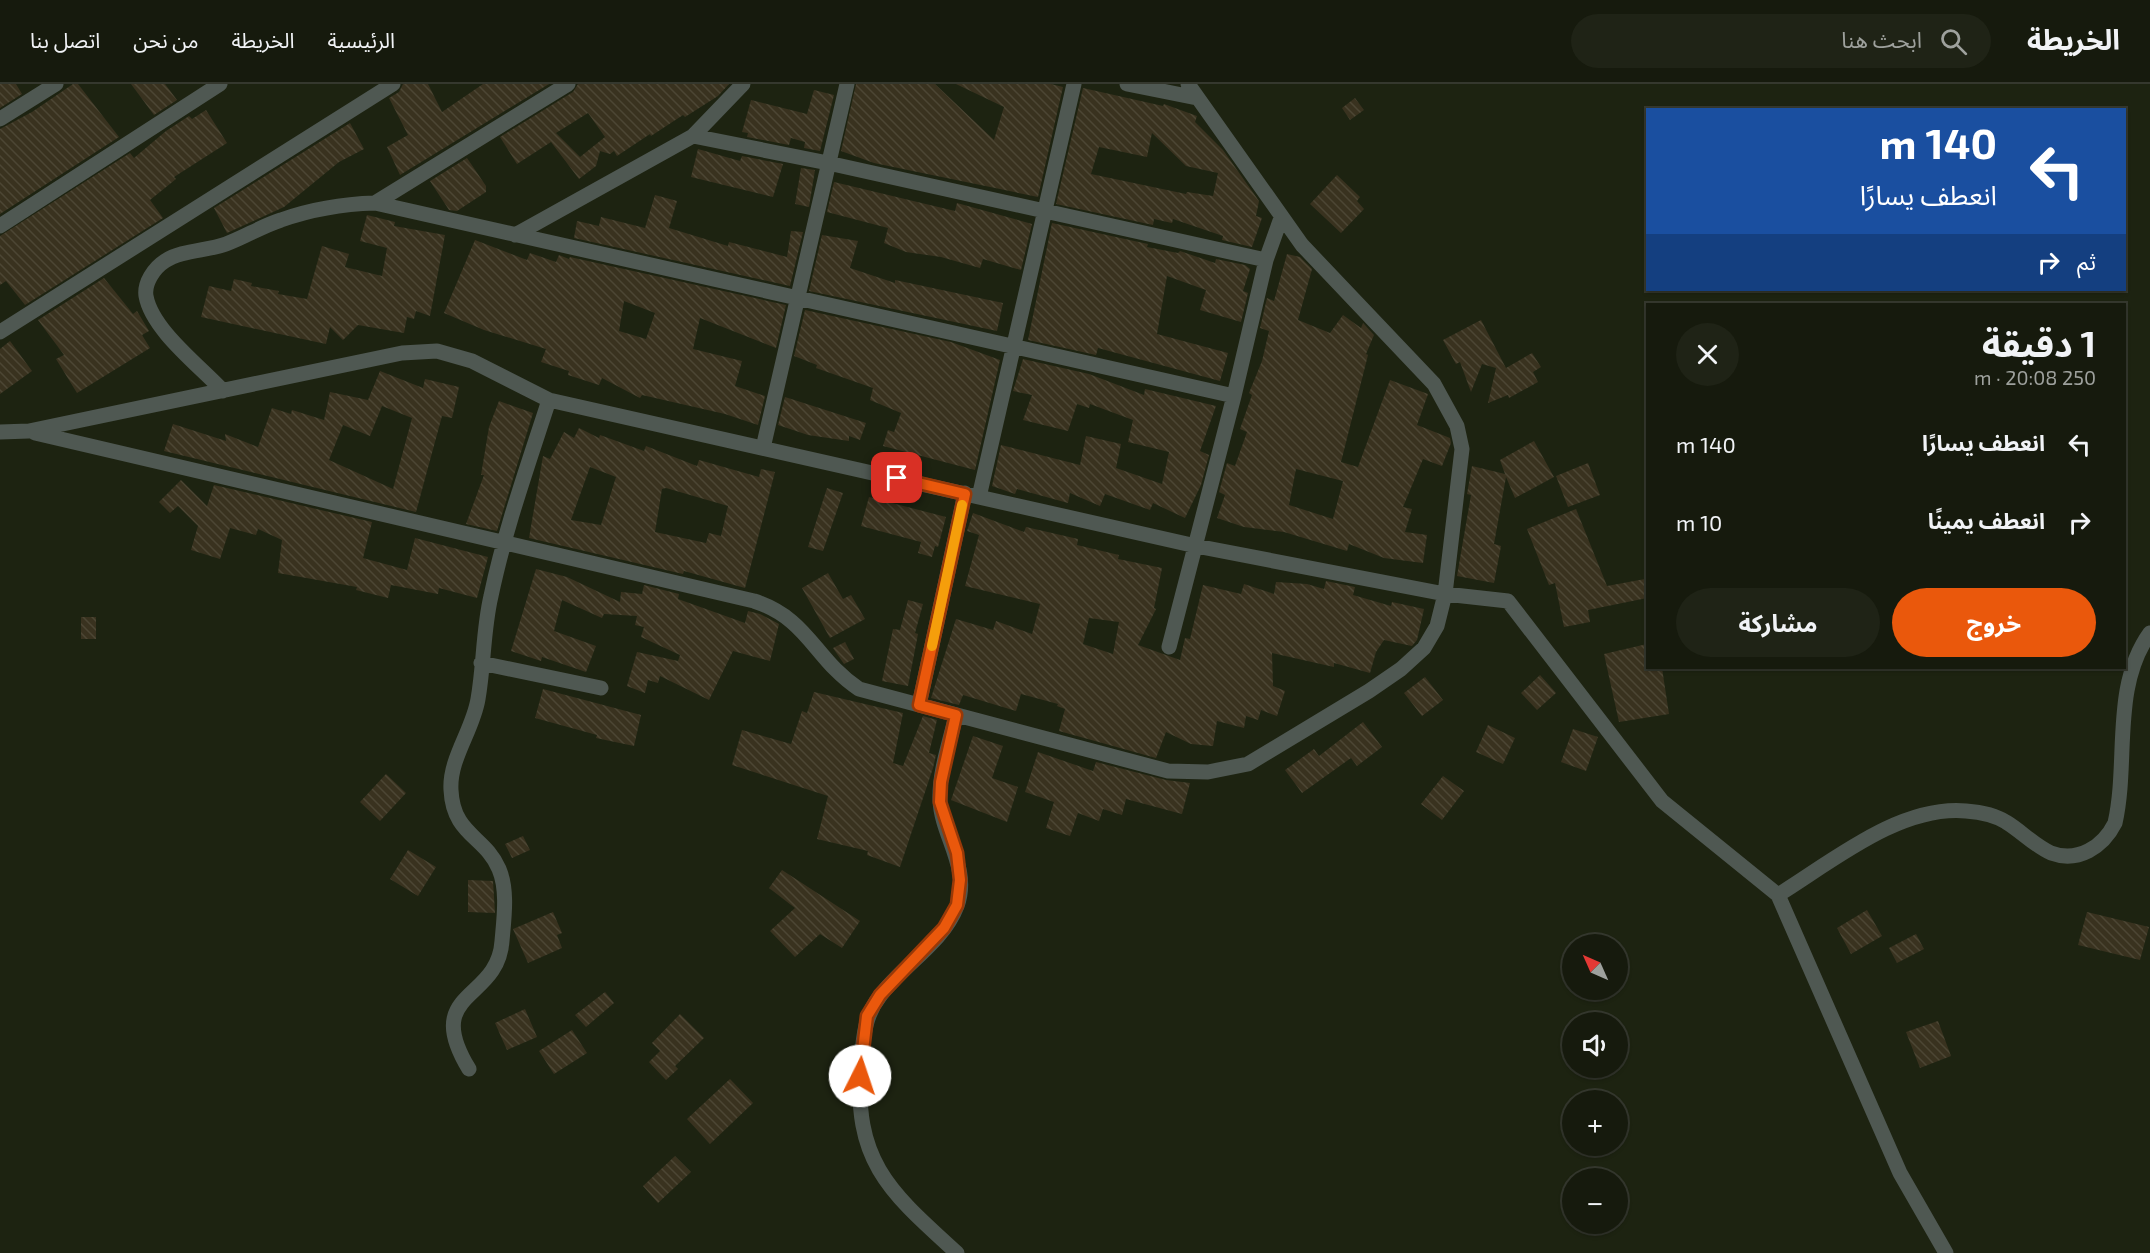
<!DOCTYPE html>
<html lang="ar">
<head>
<meta charset="utf-8">
<style>
	body { margin:0; font-family:"Exo 2","Noto Sans Arabic",sans-serif; background:#1f2316; color:#f1f3f6; direction:rtl; height:100vh; display:flex; flex-direction:column; font-size:22px; white-space:nowrap }
	* { box-sizing:border-box; margin:0 }
	p { font-size:20px; color:#9ea19d }
	.icon { flex:none; width:33px; height:33px; fill:none; stroke:currentColor; stroke-width:2; stroke-linecap:round; stroke-linejoin:round }
	.map { position:relative; flex:1; overflow:hidden; direction:ltr }
	.details { position:absolute; left:1646px; top:219px; width:480px; height:366px; display:flex; flex-direction:column; background:#161a0d; border-radius:0px; box-shadow:0 2px 4px #0004,0 0 0 2px #35382e; direction:rtl }
	.details>* { flex:none }
	.guide { position:absolute; left:1646px; top:24px; width:480px; height:183px; border-radius:0px; box-shadow:0 2px 4px #0004,0 0 0 2px #35382e; direction:rtl; background:#1a4fa0; color:#fff; overflow:hidden }
	.needle { width:39px; rotate:315deg }
	.tools { position:absolute; left:1562px; top:850px; display:grid; gap:12px }
	.tools a { display:grid; place-items:center; width:66px; height:66px; border-radius:50%; background:#161a0d; box-shadow:0 2px 4px #0004,0 0 0 2px #35382e; font-size:30px }
	.pin { position:absolute; display:grid; place-items:center; width:51px; height:51px; color:#fff; margin:-26px; border-radius:12px; box-shadow:0 3px 9px #0006 }
	.me { position:absolute; width:66px; margin:-33px; rotate:4deg; stroke-linejoin:round; filter:drop-shadow(0 0 4px #0008) }
	.turn { display:flex; align-items:center; gap:21px; height:126px; padding:0 30px; font-size:27px }
	.turn .icon { width:78px; height:78px; stroke-width:2.5 }
	.turn b { display:block; font-size:42px; line-height:51px }
	.then { display:flex; align-items:center; height:57px; padding:0 30px; background:#0003; gap:12px; font-size:22px }
	.round { display:grid; place-items:center; flex:none; width:63px; height:63px; border-radius:32px; background:#1f2316 }
	.head { display:flex; align-items:center; justify-content:space-between; height:102px; padding:0 30px }
	h1 { font-size:36px; font-weight:700; line-height:45px }
	.action { display:flex; gap:12px; margin-top:auto; padding:12px 30px }
	.action a { flex:1; height:69px; border-radius:36px; background:#ea580c; color:#fff; font-size:24px; font-weight:700; line-height:69px; text-align:center }
	.action a+a { background:#1f2316; color:#f1f3f6 }
	ul { padding:0; list-style:none }
	li { display:flex; align-items:center; gap:18px; height:78px; padding:0 30px }
	li div { flex:1 }
	li b { display:block; font-size:22px }
	li em { font-style:normal }
	header { display:flex; align-items:center; gap:36px; box-sizing:border-box; height:84px; padding:0 30px; background:#161a0d; border-bottom:2px solid #35382e }
	header strong { font-size:28px }
	nav { display:flex; gap:33px; margin-inline-start:auto; font-size:21px }
	.search { width:420px; height:54px; background:#1f2316; display:flex; align-items:center; gap:15px; box-sizing:border-box; padding:0 21px; border-radius:33px; color:#9ea19d; font-size:22px }
	.map>svg:first-child { display:block }
	.building { fill:url(#building-back-hatch); fill-rule:evenodd }
	.lines { fill:none; stroke-linecap:round; stroke-linejoin:round }
	.minor { stroke:#4f5852; stroke-width:15 }
	.route-casing { stroke:#983908; stroke-width:15 }
	.route { stroke:#ea580c; stroke-width:10 }
	.slow { stroke:#f59e0b; stroke-width:10 }
</style>
</head>
<body>
<header>
<strong>الخريطة</strong>
<div class="search"><svg class="icon" aria-label="search" viewBox="0 0 24 24"><circle cx="10" cy="10" r="6"/><path d="M15 15l6 6"/></svg>ابحث هنا</div>
<nav><a>الرئيسية</a><a>الخريطة</a><a>من نحن</a><a>اتصل بنا</a></nav>
</header>
<div class="map">
<svg width="2150" height="1169" viewBox="0 0 2150 1169">
	<defs>
		<pattern id="building-back-hatch" width="6" height="6" patternUnits="userSpaceOnUse" patternTransform="scale(1.5)"><rect width="6" height="6" fill="#39321f"/><path d="M-1 5l2 2M0 0l6 6M5-1l2 2" fill="none" stroke="#4c4634"/></pattern>
	</defs>
	<rect width="100%" height="100%" fill="#1d2311"/>
	<path class="building" d="M 0,0 L 16,0 L 22,10 L 0,24 Z
		M 73,0 L 78,0 L 119,53 L 0,130 L 0,45 L 32,28 Z
		M 131,0 L 165,0 L 177,16 L 154,31 Z
		M 403,0 L 428,0 L 442,28 L 483,0 L 549,0 L 400,91 L 387,63 L 408,51 L 389,14 L 399,8 Z
		M 578,0 L 729,0 L 718,12 L 685,33 L 683,31 L 651,52 L 650,50 L 617,72 L 614,67 L 610,70 L 600,67 L 596,82 L 579,95 L 551,58 L 517,80 L 500,53 L 573,8 ZM 588,29 L 605,53 L 580,73 L 556,49 Z
		M 856,0 L 935,0 L 994,56 L 1004,23 L 956,0 L 1051,0 L 1063,3 L 1038,113 L 874,79 L 841,67 Z
		M 1083,4 L 1163,22 L 1164,20 L 1197,32 L 1195,38 L 1223,66 L 1259,117 L 1256,132 L 1262,134 L 1252,163 L 1222,156 L 1223,152 L 1173,135 L 1172,139 L 1154,135 L 1153,141 L 1056,120 ZM 1152,49 L 1186,82 L 1218,89 L 1213,112 L 1187,108 L 1186,110 L 1091,90 L 1099,63 L 1147,73 Z
		M 814,6 L 834,11 L 820,67 L 804,64 L 805,58 L 791,54 L 789,61 L 747,53 L 748,49 L 742,48 L 751,16 L 807,30 Z
		M 1355,14 L 1364,26 L 1350,36 L 1342,24 Z
		M 206,26 L 227,59 L 174,93 L 176,95 L 150,116 L 163,134 L 25,221 L 6,197 L 0,201 L 0,152 L 130,69 L 134,74 L 166,47 L 189,32 L 192,35 Z
		M 350,39 L 364,65 L 339,78 L 284,123 L 227,149 L 214,124 Z
		M 698,65 L 740,77 L 742,72 L 783,80 L 773,113 L 691,93 Z
		M 467,74 L 486,102 L 486,108 L 457,127 L 449,126 L 430,97 Z
		M 801,84 L 815,86 L 809,123 L 795,120 Z
		M 1337,91 L 1360,113 L 1357,117 L 1364,125 L 1341,149 L 1310,120 Z
		M 834,98 L 955,127 L 957,119 L 1032,140 L 1021,186 L 983,175 L 980,184 L 941,173 L 906,168 L 884,159 L 888,144 L 827,128 Z
		M 655,111 L 677,117 L 669,144 L 728,162 L 729,158 L 787,173 L 791,147 L 803,148 L 790,202 L 574,154 L 577,137 L 599,142 L 601,133 L 645,144 Z
		M 367,131 L 395,138 L 394,142 L 445,151 L 430,232 L 416,227 L 414,235 L 407,233 L 404,249 L 358,241 L 343,256 L 330,243 L 326,260 L 201,233 L 209,202 L 231,207 L 234,195 L 252,199 L 251,202 L 279,207 L 278,210 L 307,215 L 322,162 L 349,170 L 345,183 L 382,192 L 387,164 L 360,157 Z
		M 1052,139 L 1148,160 L 1147,163 L 1178,169 L 1180,167 L 1215,179 L 1216,175 L 1245,181 L 1250,185 L 1243,207 L 1248,209 L 1241,238 L 1200,226 L 1206,206 L 1167,192 L 1157,250 L 1228,269 L 1220,297 L 1098,264 L 1096,271 L 1028,256 Z
		M 822,151 L 858,157 L 850,184 L 895,199 L 895,196 L 1003,219 L 997,247 L 809,207 Z
		M 475,156 L 527,176 L 530,169 L 556,178 L 559,171 L 569,175 L 570,173 L 786,221 L 776,264 L 700,234 L 693,265 L 742,277 L 735,302 L 765,312 L 758,341 L 725,330 L 642,311 L 640,314 L 602,294 L 599,301 L 568,291 L 569,287 L 541,278 L 546,265 L 484,246 L 444,229 ZM 624,217 L 655,229 L 646,255 L 619,247 Z
		M 1287,170 L 1300,173 L 1312,185 L 1298,236 L 1330,249 L 1343,231 L 1361,244 L 1363,239 L 1374,251 L 1366,270 L 1368,271 L 1341,378 L 1358,383 L 1390,296 L 1428,310 L 1417,341 L 1450,354 L 1451,359 L 1442,382 L 1423,375 L 1403,423 L 1412,425 L 1405,448 L 1427,451 L 1423,479 L 1384,474 L 1349,460 L 1347,467 L 1284,448 L 1244,443 L 1217,434 L 1225,411 L 1219,408 L 1227,379 L 1235,382 L 1247,348 L 1240,345 L 1252,311 L 1249,309 L 1262,277 L 1269,247 L 1260,244 L 1267,214 L 1274,217 ZM 1296,385 L 1343,397 L 1333,435 L 1289,421 Z
		M 104,194 L 133,230 L 137,227 L 149,247 L 142,251 L 150,264 L 77,309 L 56,275 L 64,271 L 38,236 Z
		M 805,226 L 951,258 L 1000,276 L 975,386 L 883,362 L 888,346 L 894,348 L 901,329 L 870,316 L 873,304 L 816,284 L 817,281 L 794,272 Z
		M 1481,236 L 1506,284 L 1532,269 L 1541,283 L 1533,288 L 1538,298 L 1509,314 L 1508,311 L 1488,319 L 1496,284 L 1482,280 L 1471,308 L 1460,278 L 1456,280 L 1443,256 Z
		M 10,257 L 32,287 L 0,310 L 0,265 Z
		M 1023,275 L 1089,290 L 1144,311 L 1145,305 L 1216,322 L 1200,367 L 1209,371 L 1201,401 L 1185,434 L 1153,419 L 1150,426 L 1105,410 L 1100,422 L 1070,409 L 1068,419 L 1017,405 L 1015,410 L 992,402 L 1001,361 L 1080,381 L 1086,352 L 1121,360 L 1116,384 L 1162,400 L 1169,368 L 1128,358 L 1133,336 L 1090,320 L 1089,324 L 1077,320 L 1068,347 L 1023,336 L 1032,311 L 1013,307 Z
		M 380,287 L 423,304 L 425,295 L 459,303 L 452,334 L 442,332 L 416,428 L 164,367 L 173,340 L 226,357 L 225,350 L 258,363 L 272,324 L 291,330 L 292,326 L 324,336 L 330,308 L 368,316 ZM 382,322 L 412,334 L 393,405 L 329,376 L 343,341 L 370,352 Z
		M 785,313 L 866,339 L 860,356 L 849,352 L 849,357 L 808,351 L 778,341 Z
		M 499,317 L 533,329 L 497,447 L 466,440 L 484,391 L 481,391 L 489,343 Z
		M 579,344 L 599,354 L 600,351 L 644,367 L 646,362 L 697,382 L 699,376 L 759,393 L 761,385 L 775,388 L 745,504 L 684,487 L 683,490 L 529,454 L 543,372 L 550,375 L 564,348 L 574,354 ZM 590,383 L 616,393 L 601,441 L 571,436 ZM 666,404 L 728,422 L 721,452 L 709,449 L 706,459 L 655,448 L 662,405 Z
		M 1534,357 L 1554,393 L 1515,414 L 1506,393 L 1494,460 L 1501,462 L 1494,499 L 1457,492 L 1471,411 L 1467,410 L 1472,382 L 1505,390 L 1500,376 Z
		M 1588,379 L 1600,411 L 1568,423 L 1556,392 Z
		M 181,396 L 207,422 L 214,401 L 372,438 L 363,474 L 407,486 L 415,454 L 488,473 L 477,514 L 439,504 L 438,510 L 391,501 L 388,514 L 356,506 L 357,503 L 278,489 L 282,456 L 258,445 L 256,451 L 230,444 L 220,475 L 191,466 L 198,442 L 178,422 L 170,429 L 159,418 Z
		M 827,404 L 843,409 L 823,467 L 808,463 Z
		M 869,413 L 946,433 L 938,463 L 935,462 L 932,473 L 918,469 L 921,458 L 861,442 Z
		M 1576,425 L 1607,502 L 1645,495 L 1647,514 L 1588,526 L 1590,538 L 1564,543 L 1555,499 L 1549,501 L 1527,445 Z
		M 973,429 L 1024,448 L 1026,443 L 1078,455 L 1077,461 L 1119,471 L 1118,475 L 1162,484 L 1154,524 L 1156,525 L 1138,561 L 1180,576 L 1185,554 L 1190,555 L 1203,501 L 1241,510 L 1244,500 L 1274,510 L 1276,498 L 1307,500 L 1324,505 L 1326,497 L 1355,503 L 1353,511 L 1391,522 L 1392,518 L 1424,525 L 1417,556 L 1412,562 L 1384,556 L 1376,568 L 1370,589 L 1334,579 L 1334,583 L 1272,569 L 1273,602 L 1285,607 L 1277,632 L 1261,626 L 1258,636 L 1246,632 L 1244,644 L 1217,637 L 1213,662 L 1191,660 L 1166,648 L 1156,674 L 1059,647 L 1065,625 L 1057,622 L 1058,620 L 1021,610 L 1016,627 L 963,611 L 959,621 L 931,614 L 956,535 L 993,546 L 996,537 L 1032,550 L 1040,520 L 965,502 L 979,451 L 967,447 ZM 1089,534 L 1119,538 L 1113,570 L 1083,560 Z
		M 536,485 L 567,493 L 620,518 L 621,508 L 642,510 L 644,501 L 679,510 L 678,515 L 745,539 L 748,527 L 760,530 L 779,540 L 770,577 L 733,567 L 709,616 L 660,592 L 658,599 L 648,596 L 645,609 L 627,602 L 637,568 L 678,577 L 680,571 L 641,553 L 644,543 L 635,541 L 637,532 L 604,530 L 602,534 L 562,516 L 554,547 L 596,562 L 586,588 L 542,573 L 541,577 L 511,567 Z
		M 828,489 L 843,515 L 851,511 L 865,535 L 830,554 L 802,504 Z
		M 908,516 L 923,520 L 915,549 L 918,550 L 908,602 L 882,597 L 893,545 L 900,546 Z
		M 81,533 L 96,533 L 96,555 L 81,555 Z
		M 845,558 L 854,575 L 844,580 L 833,564 Z
		M 1647,560 L 1647,584 L 1662,584 L 1669,630 L 1619,638 L 1604,570 Z
		M 1540,591 L 1556,609 L 1537,626 L 1521,609 Z
		M 1425,593 L 1443,616 L 1422,632 L 1404,609 Z
		M 543,605 L 641,631 L 634,662 L 596,654 L 597,651 L 535,634 Z
		M 814,608 L 903,629 L 893,679 L 903,682 L 923,632 L 937,636 L 929,669 L 936,671 L 933,684 L 900,783 L 867,771 L 868,767 L 817,755 L 828,712 L 732,681 L 742,646 L 791,660 L 802,627 L 807,629 Z
		M 1363,638 L 1382,663 L 1357,682 L 1351,674 L 1302,709 L 1285,686 L 1314,665 L 1319,672 Z
		M 1488,641 L 1515,654 L 1503,680 L 1476,668 Z
		M 1573,645 L 1598,653 L 1586,687 L 1561,678 Z
		M 973,652 L 1003,662 L 992,694 L 1018,703 L 1007,738 L 951,716 Z
		M 1038,668 L 1093,687 L 1096,678 L 1166,696 L 1190,699 L 1182,730 L 1126,715 L 1122,731 L 1103,725 L 1099,737 L 1078,729 L 1070,752 L 1046,744 L 1054,718 L 1025,708 Z
		M 386,690 L 406,709 L 380,737 L 360,718 Z
		M 1443,692 L 1464,707 L 1442,736 L 1421,720 Z
		M 523,752 L 530,766 L 512,774 L 505,760 Z
		M 408,766 L 436,783 L 418,812 L 390,795 Z
		M 782,786 L 860,837 L 842,864 L 820,850 L 795,873 L 770,847 L 795,824 L 769,804 Z
		M 468,796 L 493,797 L 495,829 L 468,828 Z
		M 1867,826 L 1882,852 L 1851,870 L 1837,844 Z
		M 553,828 L 562,849 L 557,851 L 562,864 L 528,879 L 513,845 Z
		M 2087,828 L 2149,843 L 2140,876 L 2078,861 Z
		M 1916,850 L 1924,865 L 1897,879 L 1889,864 Z
		M 605,908 L 614,919 L 586,943 L 575,931 Z
		M 525,925 L 537,953 L 507,966 L 495,939 Z
		M 680,930 L 704,954 L 675,982 L 678,985 L 666,996 L 649,978 L 660,967 L 652,959 Z
		M 1938,937 L 1951,972 L 1920,984 L 1906,948 Z
		M 572,946 L 587,969 L 554,990 L 539,967 Z
		M 730,995 L 753,1019 L 710,1060 L 687,1035 Z
		M 675,1072 L 691,1088 L 658,1119 L 643,1102 Z"/>
	<g class="lines">
		<path class="minor" d="M 568,0 L 375,119 L 1234,312 L 1169,563
			M 743,0 L 693,52 L 828,79 L 1266,176
			M 1127,0 L 1197,14
			M 0,35 L 56,0
			M 0,142 L 220,0
			M 515,151 L 693,52
			M 0,248 L 393,0
			M 223,307 C 200,282 152,246 146,212 C 144,199 154,184 165,177 C 182,166 207,167 226,160 C 245,153 262,142 281,136 C 312,125 342,120 375,119
			M 1234,312 L 1266,176 L 1281,134
			M 0,348 L 29,347 L 402,269 L 437,267 L 472,277 L 549,316 L 1196,462 L 1445,510 L 1508,517 L 1662,717 L 1778,811 L 1900,1089 L 1946,1169
			M 35,349 L 754,517 C 809,535 814,575 859,605 L 1168,687 L 1208,688 L 1248,680 L 1369,607 L 1401,585 L 1424,564 L 1437,542 L 1445,510 L 1462,365 L 1457,342 L 1434,300 L 1302,161 L 1188,0
			M 763,364 L 847,0
			M 979,413 L 1074,0
			M 481,579 L 601,604
			M 919,621 L 965,409
			M 956,631 C 950,658 939,688 940,716 C 941,751 971,784 957,822 C 943,859 903,881 880,912 C 864,932 863,956 861,981 C 853,1078 890,1108 957,1169
			M 1778,811 C 1833,777 1900,721 1966,727 C 1979,728 1995,731 2006,738 C 2021,747 2035,762 2051,769 C 2078,779 2103,763 2115,739 C 2129,677 2111,603 2150,549
			M 469,985 C 421,906 498,918 502,857 C 504,834 508,806 499,785 C 485,752 453,751 451,706 C 449,675 473,646 478,615 C 484,581 483,546 491,512 C 505,445 528,381 549,316"/>
	</g>
	<g class="lines">
		<defs>
			<path id="route" d="M 860,992 L 867,932 L 880,911 L 944,844 L 957,821 L 960,796 L 957,769 L 940,718 L 941,698 L 956,631 L 919,621 L 965,410 L 897,394"/>
		</defs>
		<use href="#route" class="route-casing"/>
		<use href="#route" class="route"/>
		<path class="slow" d="M 932,562 L 962,421"/>
	</g>
</svg>
<div class="tools">
<a><svg class="needle" viewBox="-14 -14 28 28"><path d="M0-13l5 13h-10z" fill="#e53935"/><path d="M0 13l5-13h-10z" fill="#9ea19d"/></svg></a>
<a><svg class="icon" aria-label="sound" viewBox="0 0 24 24"><path d="M4 9h4l5-4v14l-5-4H4zM17 9q2 3 0 6"/></svg></a>
<a>+</a>
<a>−</a>
</div>
<div class="pin" style="left:897px;top:394px;background:#d93025"><svg class="icon" aria-label="arrive" viewBox="0 0 24 24"><path d="M6 21V4h12l-3 4 3 4H6"/></svg></div>
<svg class="me" style="left:860px;top:992px" viewBox="-20 -20 40 40"><circle r="19" fill="#fff"/><path d="M0-13L10 11 0 6-10 11z" fill="#ea580c"/></svg>
<div class="guide">
<div class="turn"><svg class="icon" aria-label="left" viewBox="0 0 24 24"><path d="M17 20v-9H6M10 6l-5 5 5 5"/></svg><div><b>140 m</b>انعطف يسارًا</div></div>
<div class="then">ثم<svg class="icon" aria-label="right" viewBox="0 0 24 24"><path d="M7 20v-9h11M14 6l5 5-5 5"/></svg></div>
</div>
<section class="details">
<div class="head"><div><h1>1 دقيقة</h1><p>250 m · 20:08</p></div><a class="round"><svg class="icon" aria-label="close" viewBox="0 0 24 24"><path d="M6 6l12 12M18 6L6 18"/></svg></a></div>
<ul>
<li><svg class="icon" aria-label="left" viewBox="0 0 24 24"><path d="M17 20v-9H6M10 6l-5 5 5 5"/></svg><div><b>انعطف يسارًا</b></div><em>140 m</em></li>
<li><svg class="icon" aria-label="right" viewBox="0 0 24 24"><path d="M7 20v-9h11M14 6l5 5-5 5"/></svg><div><b>انعطف يمينًا</b></div><em>10 m</em></li>
</ul>
<div class="action"><a>خروج</a><a>مشاركة</a></div>
</section>
</div>
</body>
</html>
